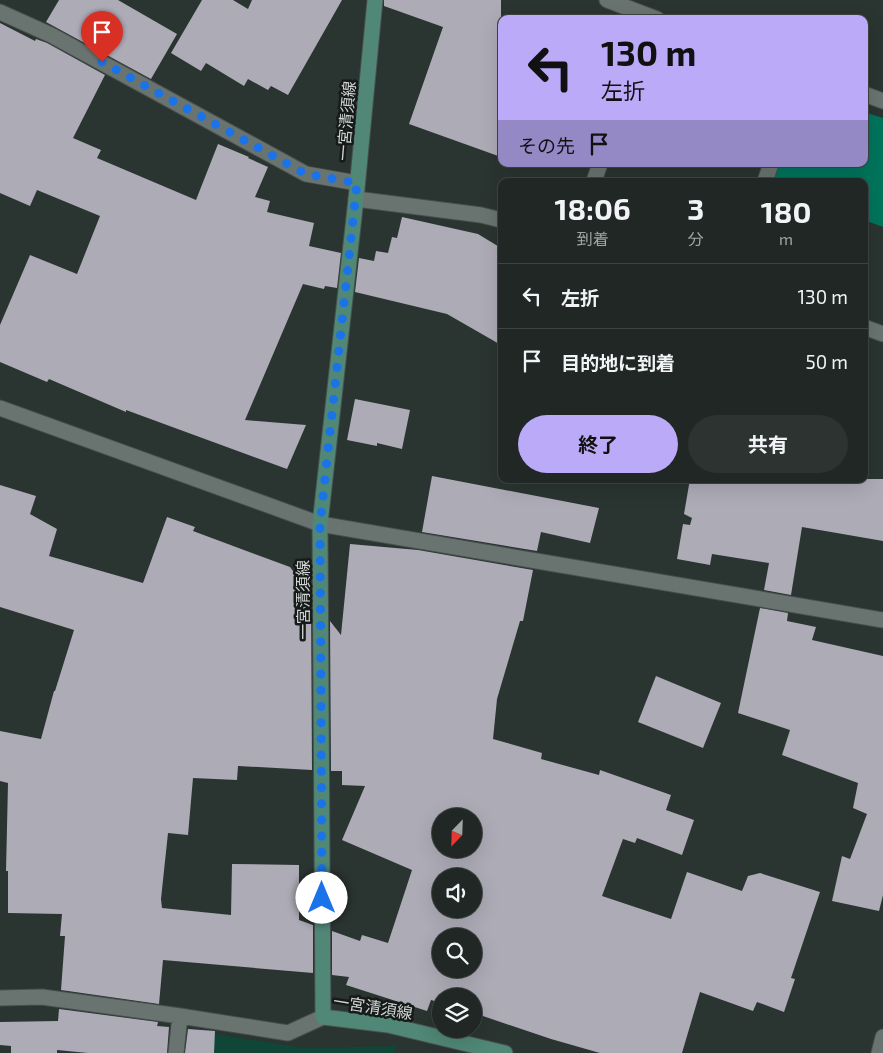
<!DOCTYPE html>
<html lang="ja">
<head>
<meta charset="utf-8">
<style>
	body { margin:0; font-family:"Exo 2","Noto Sans JP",sans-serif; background:#2d3331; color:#f1f3f6; height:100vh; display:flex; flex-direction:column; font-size:19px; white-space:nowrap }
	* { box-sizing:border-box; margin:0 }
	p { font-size:16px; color:#a2a5a6 }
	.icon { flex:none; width:28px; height:28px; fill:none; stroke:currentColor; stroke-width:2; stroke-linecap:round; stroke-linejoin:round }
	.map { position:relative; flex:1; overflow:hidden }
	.drawer { position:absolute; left:498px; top:178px; width:370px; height:305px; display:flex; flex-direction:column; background:#202724; border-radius:10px; box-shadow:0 5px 20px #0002,0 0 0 1px #3d4441 }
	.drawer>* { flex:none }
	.top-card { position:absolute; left:498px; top:15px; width:370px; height:152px; border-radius:10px; box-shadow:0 5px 20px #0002,0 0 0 1px #3d4441; background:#baaaf7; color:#111; overflow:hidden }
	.needle { width:32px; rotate:203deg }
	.controls { position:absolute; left:432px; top:808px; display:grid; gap:10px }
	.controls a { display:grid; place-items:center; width:50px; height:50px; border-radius:50%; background:#202724; box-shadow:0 5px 20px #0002,0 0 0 1px #3d4441; font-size:25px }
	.pin { position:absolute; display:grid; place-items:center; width:42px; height:42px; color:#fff; margin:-51px -21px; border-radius:50% 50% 50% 0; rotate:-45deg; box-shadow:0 0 5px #0007 }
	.pin .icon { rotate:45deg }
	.me { position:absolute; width:55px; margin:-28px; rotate:0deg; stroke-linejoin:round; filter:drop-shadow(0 0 4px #0008) }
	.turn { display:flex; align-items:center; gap:18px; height:105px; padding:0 20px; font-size:22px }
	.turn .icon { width:65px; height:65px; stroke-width:2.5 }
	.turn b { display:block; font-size:35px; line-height:42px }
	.then { display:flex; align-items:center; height:48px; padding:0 20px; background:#0003; gap:10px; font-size:19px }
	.eta { display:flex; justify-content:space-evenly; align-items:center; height:85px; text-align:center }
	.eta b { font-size:30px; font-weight:700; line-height:35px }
	.action { display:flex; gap:10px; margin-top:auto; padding:10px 20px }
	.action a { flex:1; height:58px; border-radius:30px; background:#baaaf7; color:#111; font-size:20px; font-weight:700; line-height:58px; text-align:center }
	.action a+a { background:#2d3331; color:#f1f3f6 }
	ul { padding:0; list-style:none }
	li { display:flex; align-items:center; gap:15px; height:65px; padding:0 20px; border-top:1px solid #3d4441 }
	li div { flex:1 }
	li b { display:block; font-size:19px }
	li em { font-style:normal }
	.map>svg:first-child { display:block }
	.green { fill:#104637 }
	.forest { fill:#00745b }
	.building { fill:#adabb6; fill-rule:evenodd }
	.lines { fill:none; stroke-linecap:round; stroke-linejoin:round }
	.minor-casing { stroke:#474f4d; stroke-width:17 }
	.major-casing { stroke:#474f4d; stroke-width:17 }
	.minor { stroke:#697470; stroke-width:15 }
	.major { stroke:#508776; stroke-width:15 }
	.route { stroke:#1a73e8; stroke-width:9; stroke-dasharray:0 16.2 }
	.labels { text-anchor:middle; stroke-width:5; stroke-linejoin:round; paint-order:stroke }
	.street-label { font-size:16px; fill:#d0d6d4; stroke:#161a19 }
</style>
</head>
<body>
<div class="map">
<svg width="883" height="1053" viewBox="0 0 883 1053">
	<rect width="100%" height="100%" fill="#2a3430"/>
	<path class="green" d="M 203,1032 L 304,1048 L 397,1046 L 394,1053 L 190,1053 Z"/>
	<path class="forest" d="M 864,112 L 883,118 L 883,227 L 864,220 L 864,181 L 772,181 L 777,164 L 864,164 Z"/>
	<path class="building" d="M 59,0 L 118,0 L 177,34 L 151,79 L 46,22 Z
		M 202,0 L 233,0 L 248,9 L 252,0 L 342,0 L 288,95 L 271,86 L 268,90 L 248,79 L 244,86 L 206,63 L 201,71 L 171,53 Z
		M 384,0 L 501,0 L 501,157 L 409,124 L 443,27 L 384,6 Z
		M 0,23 L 35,41 L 36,39 L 47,43 L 105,75 L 73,138 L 101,150 L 97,158 L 196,200 L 218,144 L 249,157 L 248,158 L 268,167 L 255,197 L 270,201 L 267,212 L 314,223 L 309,246 L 341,253 L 337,288 L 325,286 L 324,289 L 303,284 L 245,420 L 306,425 L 287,469 L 126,410 L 126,412 L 49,379 L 47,382 L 0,362 L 0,325 L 30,255 L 77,274 L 100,216 L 37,190 L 30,206 L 0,193 Z
		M 402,217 L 478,234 L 501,248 L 501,345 L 447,314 L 355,292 L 359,258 L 374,261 L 376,251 L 388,253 L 392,237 L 397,238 Z
		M 355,399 L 410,410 L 402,449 L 377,443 L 377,446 L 347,440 Z
		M 432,476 L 599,508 L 590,543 L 541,532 L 537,551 L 422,532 Z
		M 690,479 L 883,479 L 883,541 L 802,527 L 791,595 L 764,590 L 769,563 L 712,554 L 710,565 L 677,559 L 683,524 L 690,525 L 692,518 L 684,514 Z
		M 0,485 L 36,496 L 30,514 L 57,529 L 49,556 L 143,583 L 167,517 L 195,527 L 193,531 L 290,567 L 311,595 L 312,770 L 238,766 L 237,780 L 193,778 L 188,835 L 168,833 L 161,899 L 162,908 L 231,915 L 232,864 L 299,865 L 299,920 L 313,925 L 313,973 L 163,960 L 159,1004 L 61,990 L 65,936 L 60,936 L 62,914 L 8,913 L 8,871 L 6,871 L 8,783 L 0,781 L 0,731 L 41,739 L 54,691 L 55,691 L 74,630 L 0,607 Z
		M 350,544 L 418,550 L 533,570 L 523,621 L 520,621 L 497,699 L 493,739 L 542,753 L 541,759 L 599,775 L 600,770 L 671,795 L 666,810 L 694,820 L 682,855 L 637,838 L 635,843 L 623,839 L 602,896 L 671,919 L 687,872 L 742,891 L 748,876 L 760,873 L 820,892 L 791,978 L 795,979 L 784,1012 L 757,1002 L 753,1011 L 700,992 L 682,1053 L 600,1053 L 551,1039 L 474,1013 L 474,996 L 441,996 L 441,1003 L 431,1000 L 427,1011 L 346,985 L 349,977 L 332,975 L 332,931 L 360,941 L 362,935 L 388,943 L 412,870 L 342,840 L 365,786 L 342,785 L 342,771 L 331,771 L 330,621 L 341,635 ZM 441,816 L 474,816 L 474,849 L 441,849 ZM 441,876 L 474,876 L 474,909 L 441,909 ZM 441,936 L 474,936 L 474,969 L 441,969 Z
		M 760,608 L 788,613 L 787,621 L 816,627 L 812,640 L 883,656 L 883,895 L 879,911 L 832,901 L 842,856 L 850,859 L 867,814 L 853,808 L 858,783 L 782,755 L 790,730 L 738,713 Z
		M 656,676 L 721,703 L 703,748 L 638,722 Z
		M 59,1009 L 158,1022 L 157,1026 L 169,1027 L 167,1053 L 88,1053 L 57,1050 L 57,1053 L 11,1053 L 11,1046 L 0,1045 L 0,1022 L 58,1021 Z
		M 188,1029 L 215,1031 L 214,1053 L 185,1053 Z"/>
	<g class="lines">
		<defs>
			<path id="minor" d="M 607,0 L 657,19
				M 0,12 L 51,35 L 306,174 L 357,183
				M 864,94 L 883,101
				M 594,181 L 600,164
				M 765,181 L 771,164
				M 356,199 L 481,215 L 501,220
				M 864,327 L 883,334
				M 0,408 L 320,524 L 883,620
				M 0,998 L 42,997 L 180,1016 L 288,1033 L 323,1017
				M 176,1053 L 180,1016
				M 879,1053 L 883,1037"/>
			<path id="major" d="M 375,0 L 356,199 L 320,524 L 323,1017 L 388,1025 L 505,1053"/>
		</defs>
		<use href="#minor" class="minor-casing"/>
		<use href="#major" class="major-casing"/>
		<use href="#minor" class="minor"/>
		<use href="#major" class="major"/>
	</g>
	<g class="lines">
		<path class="route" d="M 102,62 L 306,174 L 357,183 L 320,524 L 322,898"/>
	</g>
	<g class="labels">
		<g class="street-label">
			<text transform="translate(346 121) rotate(-85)" y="6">一宮清須線</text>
			<text transform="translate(303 600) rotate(-90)" y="6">一宮清須線</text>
			<text transform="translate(373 1007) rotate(9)" y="6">一宮清須線</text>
		</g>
	</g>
</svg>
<div class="controls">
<a><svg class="needle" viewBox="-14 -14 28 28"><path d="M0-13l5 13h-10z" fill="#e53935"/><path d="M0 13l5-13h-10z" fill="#a2a5a6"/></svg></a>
<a><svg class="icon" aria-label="sound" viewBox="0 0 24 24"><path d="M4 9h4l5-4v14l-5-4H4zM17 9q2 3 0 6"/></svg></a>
<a><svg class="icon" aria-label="search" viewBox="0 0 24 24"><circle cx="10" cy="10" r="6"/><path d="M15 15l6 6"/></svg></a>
<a><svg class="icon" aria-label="layers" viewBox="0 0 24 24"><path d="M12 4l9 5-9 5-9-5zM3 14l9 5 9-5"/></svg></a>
</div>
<div class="pin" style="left:102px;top:62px;background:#d93025"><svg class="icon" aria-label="arrive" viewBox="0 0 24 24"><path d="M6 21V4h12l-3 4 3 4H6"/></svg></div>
<svg class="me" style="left:322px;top:898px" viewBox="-20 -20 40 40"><circle r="19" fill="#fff"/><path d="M0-13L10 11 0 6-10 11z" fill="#1a73e8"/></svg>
<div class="top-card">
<div class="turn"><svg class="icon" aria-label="left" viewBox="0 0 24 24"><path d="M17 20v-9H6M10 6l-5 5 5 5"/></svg><div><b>130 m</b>左折</div></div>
<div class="then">その先<svg class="icon" aria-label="arrive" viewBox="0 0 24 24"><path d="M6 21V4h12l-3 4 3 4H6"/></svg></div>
</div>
<section class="drawer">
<div class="eta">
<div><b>18:06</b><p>到着</p></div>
<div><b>3</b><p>分</p></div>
<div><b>180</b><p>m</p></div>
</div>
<ul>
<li><svg class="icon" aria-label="left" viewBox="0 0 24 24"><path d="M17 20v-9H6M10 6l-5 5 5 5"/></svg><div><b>左折</b></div><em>130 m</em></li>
<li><svg class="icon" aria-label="arrive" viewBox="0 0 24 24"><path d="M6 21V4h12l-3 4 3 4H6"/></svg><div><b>目的地に到着</b></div><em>50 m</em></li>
</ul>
<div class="action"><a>終了</a><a>共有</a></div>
</section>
</div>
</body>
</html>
